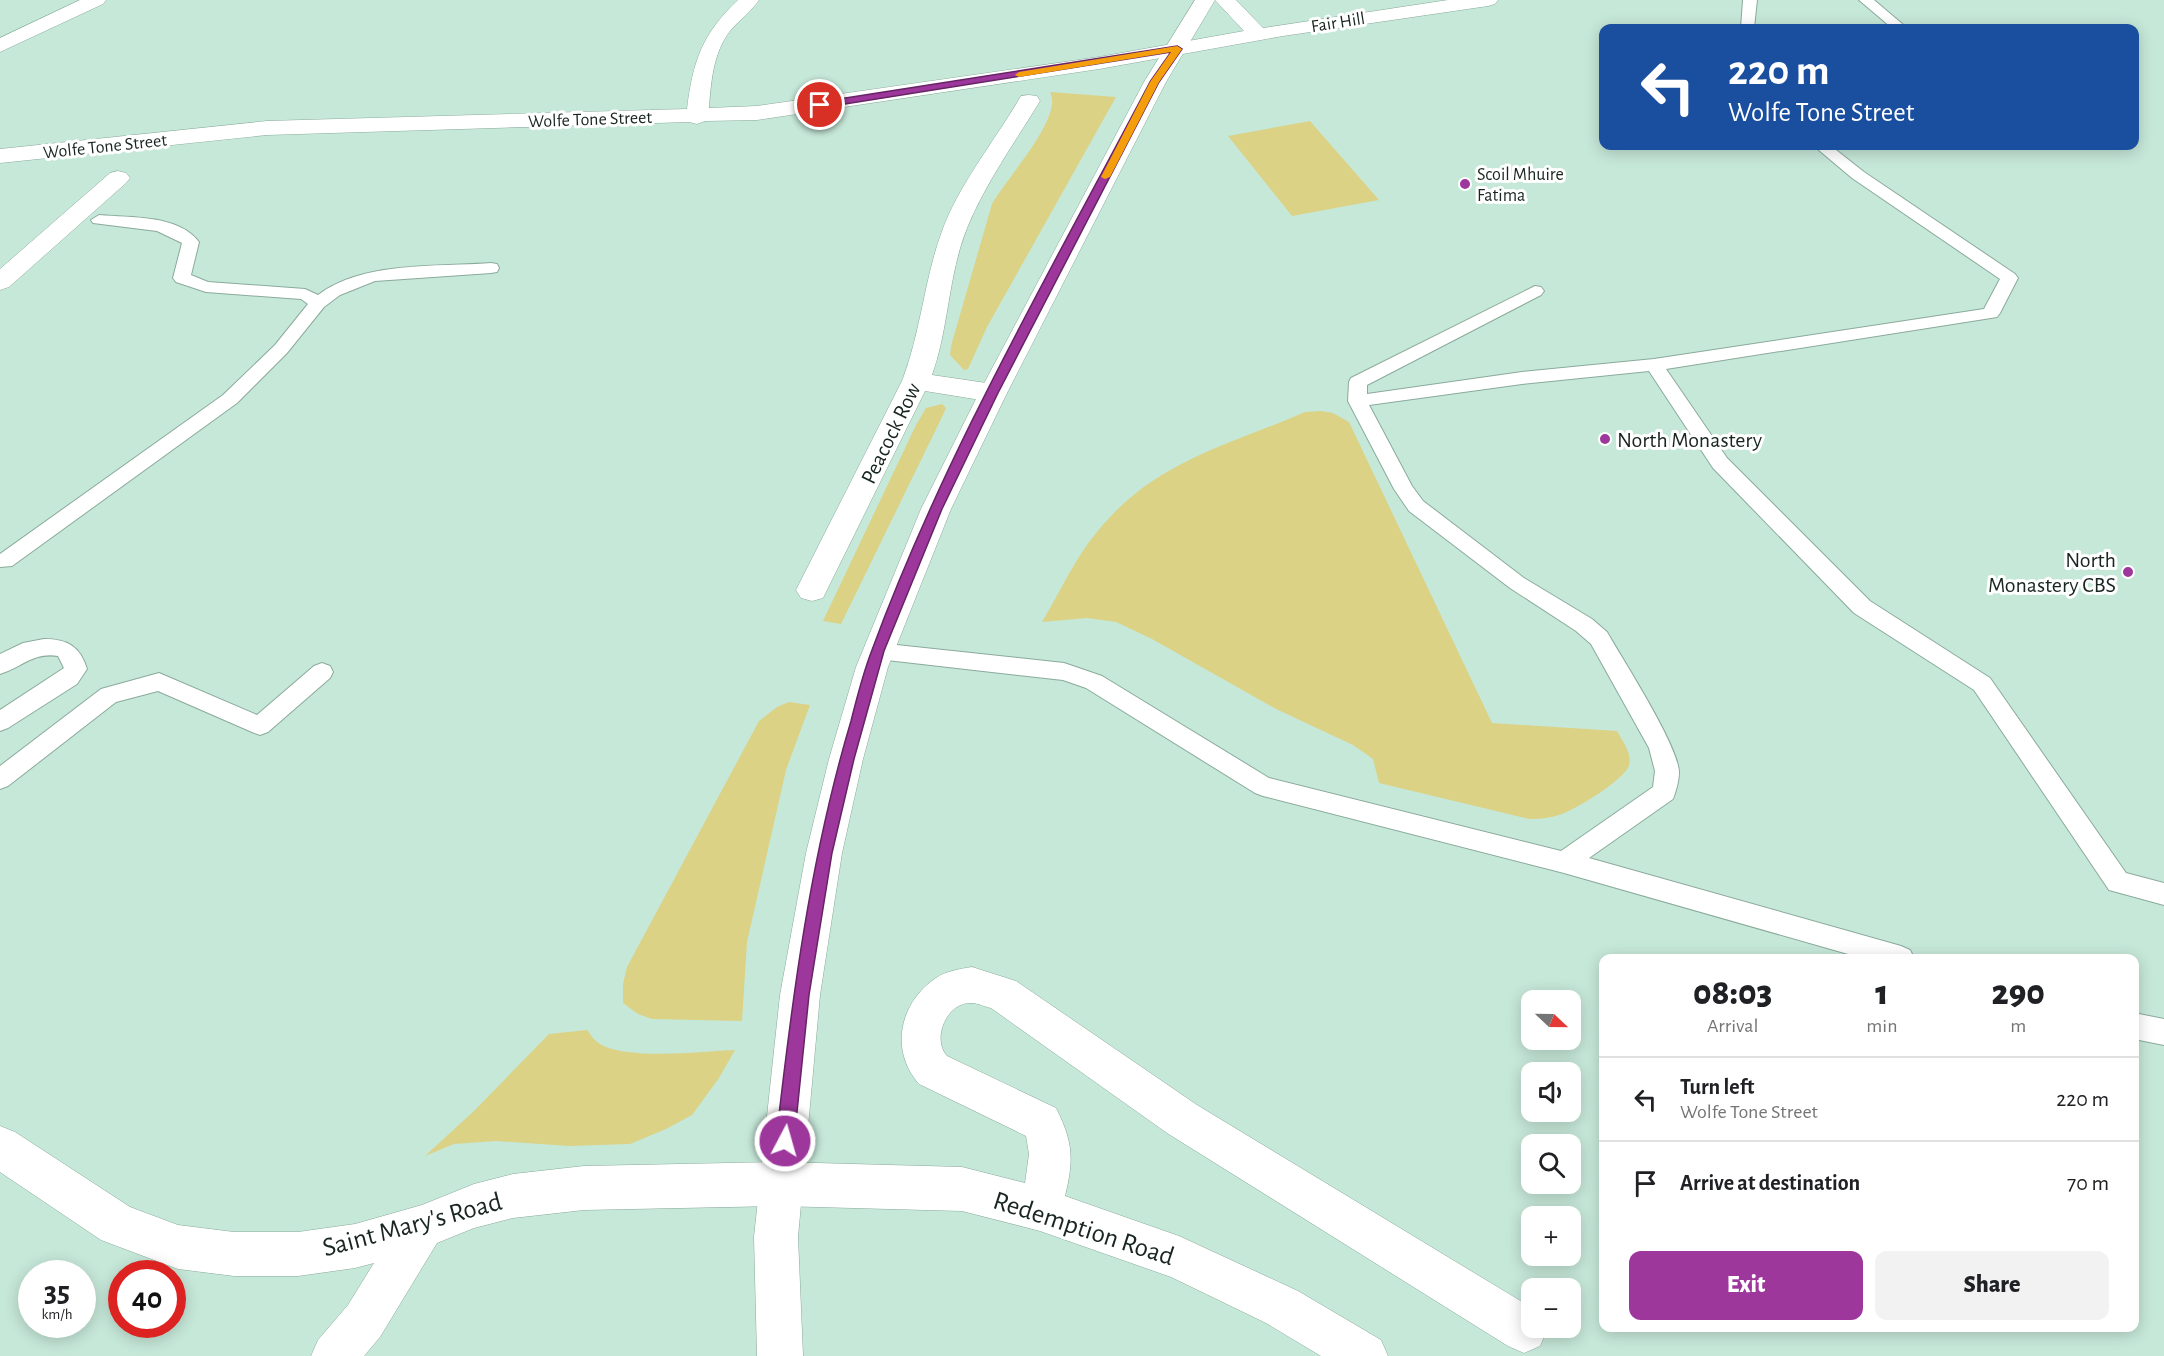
<!DOCTYPE html>
<html lang="en">
<head>
<meta charset="utf-8">
<style>
	body { margin:0; font-family:"Alegreya Sans",sans-serif; background:#f2f2f2; color:#202124; height:100vh; display:flex; flex-direction:column; font-size:22px; white-space:nowrap }
	* { box-sizing:border-box; margin:0 }
	p { font-size:20px; color:#757577 }
	.icon { flex:none; width:33px; height:33px; fill:none; stroke:currentColor; stroke-width:2; stroke-linecap:round; stroke-linejoin:round }
	.map { position:relative; flex:1; overflow:hidden }
	.sheet { position:absolute; left:1599px; top:954px; width:540px; height:378px; display:flex; flex-direction:column; background:#fff; border-radius:12px; box-shadow:0 3px 15px #0003 }
	.sheet>* { flex:none }
	.banner { position:absolute; left:1599px; top:24px; width:540px; height:126px; border-radius:12px; box-shadow:0 3px 15px #0003; background:#1a4fa0; color:#fff; overflow:hidden }
	.needle { width:39px; rotate:112deg }
	.fabs { position:absolute; left:1521px; top:990px; display:grid; gap:12px }
	.fabs a { display:grid; place-items:center; width:60px; height:60px; border-radius:12px; background:#fff; box-shadow:0 3px 15px #0003; font-size:30px }
	.speed { position:absolute; left:18px; top:1260px; display:flex; gap:12px; font-size:30px; font-weight:700; text-align:center }
	.speed>* { display:grid; place-content:center; width:78px; height:78px; border-radius:50%; background:#fff; box-shadow:0 3px 15px #0003; line-height:1 }
	.speed small { font-size:15px; font-weight:400 }
	.speed .limit { border:9px solid #d22; background:#fff; color:#111 }
	.pin { position:absolute; display:grid; place-items:center; width:51px; height:51px; color:#fff; margin:-26px; border:3px solid #fff; border-radius:50%; box-shadow:0 2px 6px #0007 }
	.me { position:absolute; width:66px; margin:-33px; rotate:6deg; stroke-linejoin:round; filter:drop-shadow(0 0 4px #0008) }
	.turn { display:flex; align-items:center; gap:21px; height:126px; padding:0 30px; font-size:27px }
	.turn .icon { width:78px; height:78px; stroke-width:2.5 }
	.turn b { display:block; font-size:42px; line-height:51px }
	.eta { display:flex; justify-content:space-evenly; align-items:center; height:102px; text-align:center }
	.eta b { font-size:36px; font-weight:800; line-height:42px }
	.primary-button { display:flex; gap:12px; margin-top:auto; padding:12px 30px }
	.primary-button a { flex:1; height:69px; border-radius:12px; background:#9d379c; color:#fff; font-size:24px; font-weight:800; line-height:69px; text-align:center }
	.primary-button a+a { background:#f2f2f2; color:#202124 }
	ul { padding:0; list-style:none }
	li { display:flex; align-items:center; gap:18px; height:84px; padding:0 30px; border-top:2px solid #e0e0e0 }
	li div { flex:1 }
	li b { display:block; font-size:22px }
	li em { font-style:normal }
	.map>svg:first-child { display:block }
	.green { fill:#dbd285 }
	.lines { fill:none; stroke-linecap:round; stroke-linejoin:round }
	.lane-casing { stroke:#8aaa9c; stroke-width:2 }
	.street-casing { stroke:#8aaa9c; stroke-width:1 }
	.secondary-casing { stroke:#8aaa9c; stroke-width:1 }
	.lane { fill:#fff; fill-rule:evenodd }
	.street { fill:#fff; fill-rule:evenodd }
	.secondary { fill:#fff; fill-rule:evenodd }
	.route { fill:#9d379c; stroke:#662465; stroke-width:1.5 }
	.slow { fill:#f59e0b }
	.poi-dot { fill:#9d379c; stroke:#fff; stroke-width:2 }
	.labels { text-anchor:middle; stroke-width:6; stroke-linejoin:round; paint-order:stroke }
	.far-street-label { font-size:18px; fill:#192620; stroke:#fff }
	.far-poi-label { font-size:18px; fill:#192620; stroke:#fff; text-anchor:start }
	.street-label { font-size:22px; fill:#192620; stroke:#fff }
	.poi-label { font-size:22px; fill:#192620; stroke:#fff; text-anchor:start }
	.near-street-label { font-size:27px; fill:#192620; stroke:#fff }
</style>
</head>
<body>
<div class="map">
<svg width="2164" height="1356" viewBox="0 0 2164 1356">
	<rect width="100%" height="100%" fill="#c6e8d9"/>
	<path class="green" d="M 1050,92 L 1116,97 L 987,327 L 968,369 L 964,370 L 950,355 L 951,346 L 992,204 C 1005,180 1064,117 1050,92 Z
		M 1310,121 L 1379,200 L 1292,216 L 1228,136 Z
		M 942,404 L 946,408 L 943,415 L 841,624 L 823,621 L 916,425 L 926,408 Z
		M 1321,411 L 1333,413 L 1349,422 L 1492,723 L 1617,731 C 1623,742 1632,753 1629,765 C 1626,779 1576,809 1562,814 C 1551,818 1541,819 1529,819 L 1379,783 L 1373,759 L 1353,745 L 1276,709 L 1152,639 L 1116,622 L 1087,618 L 1042,622 C 1060,592 1075,558 1097,532 C 1153,462 1227,446 1305,412 Z
		M 789,702 L 810,705 L 786,770 L 747,942 L 742,1021 L 652,1019 L 638,1014 L 623,1003 L 623,984 L 627,967 L 759,721 L 777,707 Z
		M 587,1030 C 590,1033 592,1038 596,1041 C 620,1062 703,1051 735,1050 L 719,1078 L 692,1115 L 666,1129 L 630,1144 L 569,1146 L 496,1141 L 454,1144 L 425,1156 L 475,1110 L 549,1034 Z"/>
	<g class="lines">
		<defs>
			<path id="lane" d="M 1743,0 L 1757,0 L 1754,28 L 1741,28 Z
				M 1859,0 L 1874,0 L 1907,28 L 1892,28 Z
				M 1814,146 L 1831,146 L 1864,172 L 2015,274 L 2018,278 L 2000,313 L 1997,317 L 1991,318 L 1666,369 L 1727,458 L 1870,601 L 1990,678 L 2126,873 L 2164,883 L 2164,905 L 2109,890 L 1974,690 L 1854,613 L 1713,468 L 1649,371 L 1522,384 L 1369,405 L 1412,486 L 1423,501 L 1524,578 L 1592,619 L 1607,632 C 1623,660 1678,745 1679,772 C 1679,781 1676,791 1673,799 L 1589,858 L 1901,946 L 1910,950 L 1914,958 L 1862,958 L 1564,873 L 1263,796 L 1255,793 L 1086,688 L 1063,680 L 878,659 L 870,657 L 867,651 L 870,645 L 878,643 L 1064,663 L 1102,676 L 1269,778 L 1561,851 L 1653,787 L 1655,771 L 1649,748 L 1591,644 L 1576,631 L 1510,588 L 1409,511 L 1394,489 L 1348,401 L 1349,382 L 1351,378 L 1535,286 L 1541,287 L 1544,291 L 1541,295 L 1367,385 L 1367,394 L 1522,372 L 1654,359 L 1984,309 L 2000,279 L 1852,178 Z
				M 99,215 C 130,218 178,214 199,242 L 191,275 L 208,282 L 305,289 L 318,295 C 363,261 436,267 491,263 L 497,264 L 499,268 L 497,272 L 491,273 L 375,281 L 340,295 L 324,307 L 287,353 L 237,403 L 12,566 L 0,567 L 0,554 L 223,395 L 275,345 L 308,304 L 301,299 L 206,292 L 176,282 L 173,278 L 182,243 L 157,231 L 93,223 L 91,220 Z
				M 44,639 C 67,639 80,646 87,669 L 77,684 L 8,728 L 0,731 L 0,710 L 64,668 L 58,656 C 33,652 21,668 0,674 L 0,654 L 23,643 Z
				M 322,663 L 330,666 L 333,672 L 330,678 L 268,732 L 260,735 L 252,732 L 158,691 L 116,702 L 8,786 L 0,789 L 0,766 L 101,689 L 159,673 L 257,715 L 314,666 Z
				M 2134,1013 L 2164,1019 L 2164,1045 L 2134,1039 Z"/>
			<path id="street" d="M 738,0 L 759,0 C 751,12 739,20 730,31 C 713,53 711,82 709,108 L 757,106 L 1099,57 L 1244,31 L 1215,0 L 1236,0 L 1263,28 L 1448,0 L 1498,0 L 1495,4 L 1488,6 L 1283,36 L 1099,69 L 757,120 L 705,121 L 697,124 L 689,122 L 267,135 L 0,163 L 0,149 L 267,121 L 687,109 C 693,61 702,34 738,0 Z
				M 1029,95 L 1037,96 L 1040,101 C 1015,142 985,184 967,228 C 948,275 949,328 932,375 L 993,384 L 1003,387 L 1007,393 L 1003,399 L 993,402 L 925,391 L 823,598 L 812,601 L 801,598 L 796,590 L 902,381 C 921,332 924,280 942,231 C 959,185 993,143 1018,101 L 1021,96 Z
				M 118,171 L 126,173 L 130,178 L 126,183 L 9,287 L 0,290 L 0,269 L 110,173 Z
				M 972,967 L 1016,981 L 1197,1105 L 1532,1308 L 1532,1328 L 1546,1328 L 1547,1330 L 1540,1346 L 1524,1353 L 1508,1346 L 1167,1133 L 991,1008 C 985,1007 978,1003 972,1003 C 947,1001 931,1039 947,1056 L 1056,1108 C 1073,1142 1074,1159 1065,1196 L 1179,1236 L 1298,1291 L 1381,1340 L 1388,1356 L 1321,1356 L 1266,1323 L 1171,1277 L 1040,1231 L 962,1211 L 780,1206 L 584,1210 L 513,1218 L 474,1228 L 437,1243 L 380,1337 L 364,1356 L 311,1356 L 318,1340 L 348,1305 L 374,1263 L 355,1268 L 298,1276 L 234,1276 L 178,1269 L 101,1240 L 0,1172 L 0,1126 L 15,1132 L 130,1207 L 178,1225 L 234,1232 L 298,1232 L 355,1224 L 422,1205 L 474,1184 L 513,1174 L 584,1166 L 780,1162 L 962,1167 L 1025,1183 L 1029,1154 L 1026,1136 L 919,1084 C 889,1050 900,1002 936,978 C 946,971 960,969 972,967 Z"/>
			<path id="secondary" d="M 80,0 L 106,0 L 103,4 L 0,52 L 0,38 Z
				M 1195,0 L 1215,0 L 1166,82 L 1007,393 L 951,509 L 888,667 L 863,759 L 842,853 L 820,995 L 798,1237 L 803,1356 L 757,1356 L 754,1237 L 780,995 L 806,853 L 829,759 L 856,667 L 921,509 L 979,393 L 1144,82 Z"/>
		</defs>
		<use href="#lane" class="lane-casing"/>
		<use href="#street" class="street-casing"/>
		<use href="#secondary" class="secondary-casing"/>
		<use href="#lane" class="lane"/>
		<use href="#street" class="street"/>
		<use href="#secondary" class="secondary"/>
	</g>
	<path class="route" d="M 1177,46 L 1182,49 L 1159,82 L 998,393 L 942,509 L 884,651 L 854,759 L 832,853 L 809,995 L 794,1141 L 791,1147 L 785,1150 L 779,1147 L 776,1141 C 792,999 810,858 851,721 C 857,697 863,673 872,650 C 944,454 1053,267 1150,82 L 1171,52 L 820,108 L 815,105 L 820,102 Z"/>
	<path class="slow" d="M 1177,46 L 1182,49 L 1159,82 L 1110,177 L 1105,179 L 1101,177 L 1150,82 L 1171,52 L 1019,77 L 1015,75 L 1019,72 Z"/>
	<g class="poi-dot">
		<circle cx="1465" cy="184" r="6"/>
		<circle cx="1605" cy="439" r="6"/>
		<circle cx="2128" cy="572" r="6"/>
	</g>
	<g class="labels">
		<g class="far-street-label">
			<text transform="translate(1338 22) rotate(-9)" y="6">Fair Hill</text>
			<text transform="translate(590 119) rotate(-2)" y="6">Wolfe Tone Street</text>
			<text transform="translate(105 146) rotate(-6)" y="6">Wolfe Tone Street</text>
		</g>
		<g class="far-poi-label">
			<text x="1477" y="180">Scoil Mhuire<tspan x="1477" dy="21">Fatima</tspan></text>
		</g>
		<g class="street-label">
			<text transform="translate(890 433) rotate(-64)" y="8">Peacock Row</text>
		</g>
		<g class="poi-label">
			<text x="1617" y="447">North Monastery</text>
			<text x="2116" y="567" text-anchor="end">North<tspan x="2116" dy="25">Monastery CBS</tspan></text>
		</g>
		<g class="near-street-label">
			<text transform="translate(412 1224) rotate(-15)" y="9">Saint Mary's Road</text>
			<text transform="translate(1084 1228) rotate(18)" y="9">Redemption Road</text>
		</g>
	</g>
</svg>
<div class="fabs">
<a><svg class="needle" viewBox="-14 -14 28 28"><path d="M0-13l5 13h-10z" fill="#e53935"/><path d="M0 13l5-13h-10z" fill="#757577"/></svg></a>
<a><svg class="icon" aria-label="sound" viewBox="0 0 24 24"><path d="M4 9h4l5-4v14l-5-4H4zM17 9q2 3 0 6"/></svg></a>
<a><svg class="icon" aria-label="search" viewBox="0 0 24 24"><circle cx="10" cy="10" r="6"/><path d="M15 15l6 6"/></svg></a>
<a>+</a>
<a>−</a>
</div>
<div class="speed"><div>35<small>km/h</small></div><div class="limit">40</div></div>
<div class="pin" style="left:820px;top:105px;background:#d93025"><svg class="icon" aria-label="arrive" viewBox="0 0 24 24"><path d="M6 21V4h12l-3 4 3 4H6"/></svg></div>
<svg class="me" style="left:785px;top:1141px" viewBox="-20 -20 40 40"><circle r="17" fill="#9d379c" stroke="#fff" stroke-width="3"/><path d="M0-11L8 9 0 5-8 9z" fill="#fff"/></svg>
<div class="banner">
<div class="turn"><svg class="icon" aria-label="left" viewBox="0 0 24 24"><path d="M17 20v-9H6M10 6l-5 5 5 5"/></svg><div><b>220 m</b>Wolfe Tone Street</div></div>
</div>
<section class="sheet">
<div class="eta">
<div><b>08:03</b><p>Arrival</p></div>
<div><b>1</b><p>min</p></div>
<div><b>290</b><p>m</p></div>
</div>
<ul>
<li><svg class="icon" aria-label="left" viewBox="0 0 24 24"><path d="M17 20v-9H6M10 6l-5 5 5 5"/></svg><div><b>Turn left</b><p>Wolfe Tone Street</p></div><em>220 m</em></li>
<li><svg class="icon" aria-label="arrive" viewBox="0 0 24 24"><path d="M6 21V4h12l-3 4 3 4H6"/></svg><div><b>Arrive at destination</b></div><em>70 m</em></li>
</ul>
<div class="primary-button"><a>Exit</a><a>Share</a></div>
</section>
</div>
</body>
</html>
